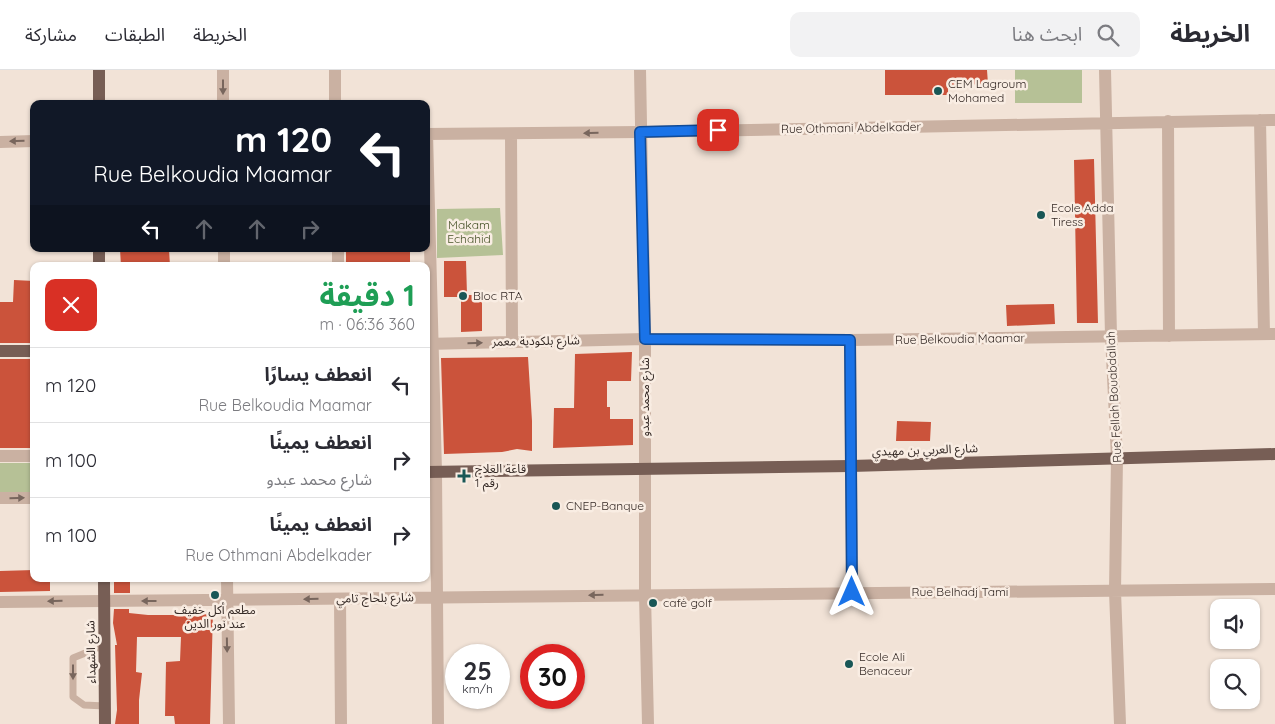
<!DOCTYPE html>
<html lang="ar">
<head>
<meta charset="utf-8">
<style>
	body { margin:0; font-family:Quicksand,"Noto Sans Arabic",sans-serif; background:#f2f2f3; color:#2b2b33; direction:rtl; height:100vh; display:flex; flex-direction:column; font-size:19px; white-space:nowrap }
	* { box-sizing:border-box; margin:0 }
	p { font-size:16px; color:#7c7c81 }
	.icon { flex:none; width:28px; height:28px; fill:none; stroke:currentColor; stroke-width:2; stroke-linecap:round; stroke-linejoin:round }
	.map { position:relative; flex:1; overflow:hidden; direction:ltr }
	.details { position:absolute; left:30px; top:192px; width:400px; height:320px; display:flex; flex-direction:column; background:#fff; border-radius:10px; box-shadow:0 1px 4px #0004; direction:rtl }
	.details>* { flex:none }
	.banner { position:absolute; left:30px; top:30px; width:400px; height:152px; border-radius:10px; box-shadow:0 1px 4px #0004; direction:rtl; background:#111827; color:#fff; overflow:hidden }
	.fabs { position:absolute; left:1210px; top:529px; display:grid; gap:10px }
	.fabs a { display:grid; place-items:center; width:50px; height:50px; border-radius:10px; background:#fff; box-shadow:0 1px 4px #0004; font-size:25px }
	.speed { position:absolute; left:445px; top:574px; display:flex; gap:10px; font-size:25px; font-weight:700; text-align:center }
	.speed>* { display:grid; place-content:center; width:65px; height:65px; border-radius:50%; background:#fff; box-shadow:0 1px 4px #0004; line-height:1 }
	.speed small { font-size:12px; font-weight:400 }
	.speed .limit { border:8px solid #d22; background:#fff; color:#111 }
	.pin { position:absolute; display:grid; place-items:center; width:42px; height:42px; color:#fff; margin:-21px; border-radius:10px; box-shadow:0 2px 8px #0006 }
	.me { position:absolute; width:55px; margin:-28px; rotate:0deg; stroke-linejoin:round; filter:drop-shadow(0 0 4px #0008) }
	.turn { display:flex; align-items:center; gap:18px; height:105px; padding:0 15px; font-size:22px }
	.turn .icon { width:65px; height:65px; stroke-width:2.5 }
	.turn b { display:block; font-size:35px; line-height:42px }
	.lanes { display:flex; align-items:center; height:48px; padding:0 15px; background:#0003; justify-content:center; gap:25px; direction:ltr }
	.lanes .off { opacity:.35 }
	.round { display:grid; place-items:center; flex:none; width:52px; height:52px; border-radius:10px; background:#f2f2f3 }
	.overview { display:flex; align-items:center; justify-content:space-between; height:85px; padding:0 15px }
	h1 { font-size:30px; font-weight:700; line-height:38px; color:#1e9e55 }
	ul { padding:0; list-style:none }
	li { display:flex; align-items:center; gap:15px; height:75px; padding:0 15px; border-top:1px solid #e1e1e2 }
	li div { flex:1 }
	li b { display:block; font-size:19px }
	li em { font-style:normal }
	header { display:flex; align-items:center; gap:30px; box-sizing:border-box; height:70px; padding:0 25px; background:#fff; border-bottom:1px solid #e1e1e2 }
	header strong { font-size:24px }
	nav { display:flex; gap:28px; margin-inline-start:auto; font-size:18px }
	.search { width:350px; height:45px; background:#f2f2f3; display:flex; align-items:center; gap:12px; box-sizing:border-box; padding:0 18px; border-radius:10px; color:#7c7c81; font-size:19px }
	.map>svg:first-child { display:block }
	.green { fill:#b6c196 }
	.building { fill:#cb533b }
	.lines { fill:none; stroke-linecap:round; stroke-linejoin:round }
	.service { stroke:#cab1a2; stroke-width:7 }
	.minor { stroke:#cab1a2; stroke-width:12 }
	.tertiary { stroke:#cab1a2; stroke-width:12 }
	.primary { stroke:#775e55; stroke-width:12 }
	.oneway { fill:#78665d }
	.route-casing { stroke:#114b97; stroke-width:12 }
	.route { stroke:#1a73e8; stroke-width:9 }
	.poi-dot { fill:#195756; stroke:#f9ede3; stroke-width:2 }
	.labels { text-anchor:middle; stroke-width:5; stroke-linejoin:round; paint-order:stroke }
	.poi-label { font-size:12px; fill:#342925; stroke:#f9ede3; text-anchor:start }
	.street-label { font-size:12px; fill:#342925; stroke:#f9ede3 }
	.park-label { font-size:12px; fill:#475328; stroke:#f9ede3 }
</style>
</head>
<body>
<header>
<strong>الخريطة</strong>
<div class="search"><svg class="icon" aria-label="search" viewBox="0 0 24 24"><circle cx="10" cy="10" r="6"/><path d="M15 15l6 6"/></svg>ابحث هنا</div>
<nav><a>الخريطة</a><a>الطبقات</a><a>مشاركة</a></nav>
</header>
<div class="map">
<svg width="1275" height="654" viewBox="0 0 1275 654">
	<rect width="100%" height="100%" fill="#f2e3d7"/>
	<path class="green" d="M 1015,0 L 1082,0 L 1082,33 L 1015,33 Z
		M 500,138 L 503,185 L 437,188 L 437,139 Z
		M 0,393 L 34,393 L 34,422 L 0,422 Z"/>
	<path class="building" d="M 885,0 L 987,0 L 988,14 L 948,15 L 948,25 L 885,25 Z
		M 1094,89 L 1098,253 L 1077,253 L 1074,90 Z
		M 120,179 L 169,179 L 170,196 L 121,196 Z
		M 346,179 L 410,179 L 410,196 L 346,196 Z
		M 444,191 L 466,191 L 467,225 L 482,225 L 482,261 L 461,262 L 461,227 L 444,227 Z
		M 14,210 L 34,211 L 34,273 L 0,273 L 0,232 L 13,232 Z
		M 1054,234 L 1055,254 L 1007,256 L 1006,235 Z
		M 632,282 L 631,311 L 607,311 L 607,337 L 610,337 L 610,349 L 633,349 L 633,375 L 553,378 L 554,338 L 574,338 L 575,284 Z
		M 528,287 L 532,351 L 532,381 L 517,379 L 502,382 L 444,384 L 441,288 Z
		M 0,289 L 34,289 L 34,378 L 0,378 Z
		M 897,351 L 931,352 L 930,371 L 896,371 Z
		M 34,500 L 34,509 L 50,509 L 50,521 L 0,522 L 0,501 Z
		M 114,509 L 130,509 L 130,523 L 114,523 Z
		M 114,539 L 129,539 L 129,543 L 148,545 L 181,545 L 213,541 L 210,654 L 175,654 L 174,646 L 165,646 L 166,592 L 180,591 L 181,567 L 137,567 L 136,602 L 142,603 L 139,630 L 139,654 L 115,654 L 117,640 L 115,575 L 117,575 L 113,553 Z"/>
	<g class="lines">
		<path class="service" d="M 105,575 L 73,588 L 73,627 L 84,635 L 105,636"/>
		<path class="minor" d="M 223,0 L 223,34
			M 1105,0 L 1111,266 L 1117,388 L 1115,521 L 1120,654
			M 335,34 L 335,0
			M 1260,50 L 1264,264
			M 1168,51 L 1169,266
			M 426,64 L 640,62 L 1275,50
			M 427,64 L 436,401 L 438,654
			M 511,64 L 512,272
			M 0,72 L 34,71
			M 224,179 L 224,196
			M 338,179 L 338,196
			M 850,270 L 852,522
			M 426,274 L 645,269 L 850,270 L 1275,264
			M 0,386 L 34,386
			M 0,428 L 34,428
			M 227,509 L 229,654
			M 340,529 L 341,654
			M 0,532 L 1275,519"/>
		<path class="tertiary" d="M 640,0 L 645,269 L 645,525 L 648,654"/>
		<path class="primary" d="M 99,0 L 99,34
			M 99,196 L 99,179
			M 0,281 L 34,281
			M 426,402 L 851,396 L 1275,384
			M 104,509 L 105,654"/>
	</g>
	<defs><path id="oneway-solid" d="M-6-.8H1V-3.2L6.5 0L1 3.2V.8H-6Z" transform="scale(1.25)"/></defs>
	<g class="oneway">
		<use href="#oneway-solid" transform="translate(223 17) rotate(90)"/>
		<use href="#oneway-solid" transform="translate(591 63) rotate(179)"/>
		<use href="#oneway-solid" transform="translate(17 71) rotate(179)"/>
		<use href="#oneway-solid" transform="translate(475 273) rotate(-1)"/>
		<use href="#oneway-solid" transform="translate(17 428) rotate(-1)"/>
		<use href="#oneway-solid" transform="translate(596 525) rotate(179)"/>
		<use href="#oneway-solid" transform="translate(311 529) rotate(179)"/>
		<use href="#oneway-solid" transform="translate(55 531) rotate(179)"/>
		<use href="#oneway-solid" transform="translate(149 531) rotate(180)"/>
		<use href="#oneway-solid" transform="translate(227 575) rotate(89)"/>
		<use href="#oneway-solid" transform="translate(73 602) rotate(90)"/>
	</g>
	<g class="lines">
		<defs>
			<path id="route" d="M 718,60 L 640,62 L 645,269 L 850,270 L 852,522"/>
		</defs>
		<use href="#route" class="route-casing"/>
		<use href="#route" class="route"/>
	</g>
	<g class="poi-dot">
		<circle cx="938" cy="21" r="5"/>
		<circle cx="1041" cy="145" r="5"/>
		<circle cx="463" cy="226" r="5"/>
		<path d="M461.5 398.5h5v5h5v5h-5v5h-5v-5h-5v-5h5z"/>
		<circle cx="556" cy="436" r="5"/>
		<circle cx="215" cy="525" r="5"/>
		<circle cx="653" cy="533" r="5"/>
		<circle cx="849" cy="594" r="5"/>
	</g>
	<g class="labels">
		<g class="poi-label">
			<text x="948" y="18">CEM Lagroum<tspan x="948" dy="14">Mohamed</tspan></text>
			<text x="1051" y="142">Ecole Adda<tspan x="1051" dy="14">Tiress</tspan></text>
			<text x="473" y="230">Bloc RTA</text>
			<text x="475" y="403">قاعة العلاج<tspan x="475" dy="14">رقم 1</tspan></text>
			<text x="566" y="440">CNEP-Banque</text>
			<text x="663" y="537">cafė golf</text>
			<text x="215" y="544" text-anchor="middle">مطعم أكل خفيف<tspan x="215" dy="14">عند نور الدين</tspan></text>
			<text x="859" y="591">Ecole Ali<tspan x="859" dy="14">Benaceur</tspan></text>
		</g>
		<g class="street-label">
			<text transform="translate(851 58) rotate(-1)" y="4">Rue Othmani Abdelkader</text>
			<text transform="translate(960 269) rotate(-1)" y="4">Rue Belkoudia Maamar</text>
			<text transform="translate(536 271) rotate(-1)" y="4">شارع بلكودية معمر</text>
			<text transform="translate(645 327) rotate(-90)" y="4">شارع محمد عبدو</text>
			<text transform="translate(1114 327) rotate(-93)" y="4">Rue Fellah Bouabdallah</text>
			<text transform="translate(925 380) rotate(-2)" y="4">شارع العربي بن مهيدي</text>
			<text x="960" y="526">Rue Belhadj Tami</text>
			<text transform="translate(375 528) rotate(-1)" y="4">شارع بلحاج تامي</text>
			<text transform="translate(91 582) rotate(-91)" y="4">شارع الشهداء</text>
		</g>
		<g class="park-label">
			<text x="469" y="159">Makam<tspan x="469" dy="14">Echahid</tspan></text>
		</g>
	</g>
</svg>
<div class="fabs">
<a><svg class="icon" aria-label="sound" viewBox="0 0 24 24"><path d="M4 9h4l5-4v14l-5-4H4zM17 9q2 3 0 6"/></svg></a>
<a><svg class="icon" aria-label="search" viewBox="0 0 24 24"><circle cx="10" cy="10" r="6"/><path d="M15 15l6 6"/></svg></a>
</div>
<div class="speed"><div>25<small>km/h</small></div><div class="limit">30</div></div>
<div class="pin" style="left:718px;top:60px;background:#d93025"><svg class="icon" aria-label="arrive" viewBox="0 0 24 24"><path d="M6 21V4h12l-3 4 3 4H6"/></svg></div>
<svg class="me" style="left:852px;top:522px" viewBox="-20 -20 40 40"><path d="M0-17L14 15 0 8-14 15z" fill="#1a73e8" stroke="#fff" stroke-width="4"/></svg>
<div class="banner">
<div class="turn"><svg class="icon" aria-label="left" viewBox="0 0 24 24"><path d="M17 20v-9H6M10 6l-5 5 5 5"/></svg><div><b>120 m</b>Rue Belkoudia Maamar</div></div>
<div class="lanes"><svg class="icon" aria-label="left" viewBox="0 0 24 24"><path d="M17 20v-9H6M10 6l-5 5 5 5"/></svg><svg class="icon off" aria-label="ahead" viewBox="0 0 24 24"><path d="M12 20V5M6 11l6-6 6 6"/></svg><svg class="icon off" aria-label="ahead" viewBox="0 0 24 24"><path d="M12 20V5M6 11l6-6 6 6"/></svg><svg class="icon off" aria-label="right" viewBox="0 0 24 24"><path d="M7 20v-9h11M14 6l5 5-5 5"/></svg></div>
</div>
<section class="details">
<div class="overview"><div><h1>1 دقيقة</h1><p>360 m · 06:36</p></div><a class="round" style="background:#d93025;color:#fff"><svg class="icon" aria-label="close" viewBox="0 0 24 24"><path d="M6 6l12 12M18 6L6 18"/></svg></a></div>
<ul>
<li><svg class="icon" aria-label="left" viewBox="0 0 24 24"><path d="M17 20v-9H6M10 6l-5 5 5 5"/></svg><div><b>انعطف يسارًا</b><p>Rue Belkoudia Maamar</p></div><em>120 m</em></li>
<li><svg class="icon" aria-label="right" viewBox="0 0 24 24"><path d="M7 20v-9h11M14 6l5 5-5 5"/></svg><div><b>انعطف يمينًا</b><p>شارع محمد عبدو</p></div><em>100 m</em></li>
<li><svg class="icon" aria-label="right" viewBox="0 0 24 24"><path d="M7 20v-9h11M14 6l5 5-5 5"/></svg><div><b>انعطف يمينًا</b><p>Rue Othmani Abdelkader</p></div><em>100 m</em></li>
</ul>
</section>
</div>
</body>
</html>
